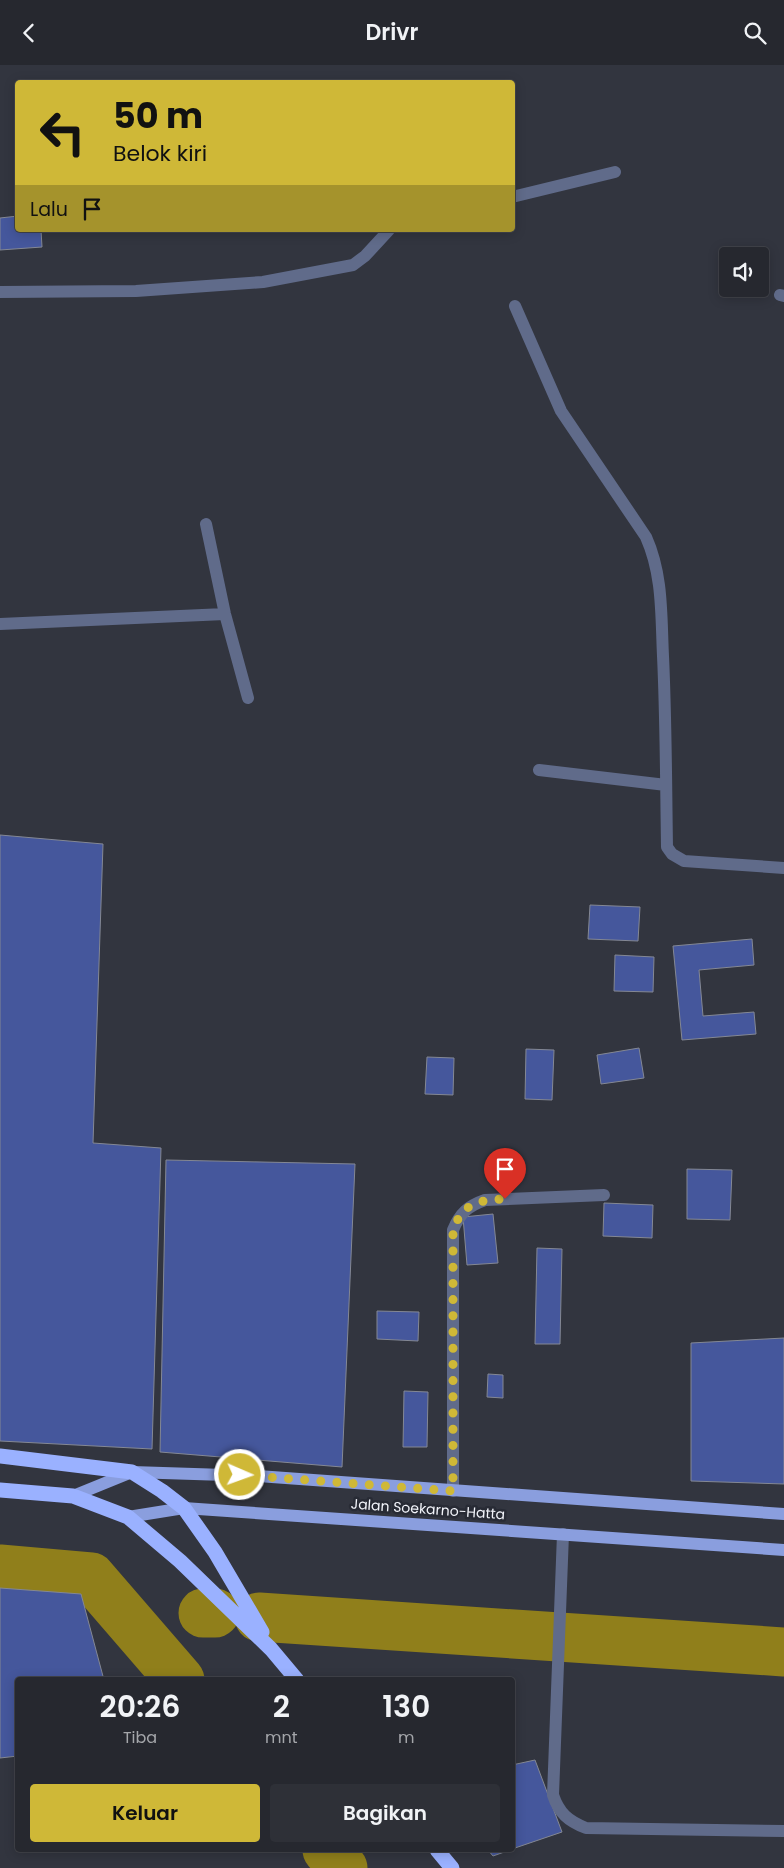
<!DOCTYPE html>
<html lang="id">
<head>
<meta charset="utf-8">
<style>
	body { margin:0; font-family:Poppins,sans-serif; background:#2e3037; color:#f1f3f6; height:100vh; display:flex; flex-direction:column; font-size:19px; white-space:nowrap }
	* { box-sizing:border-box; margin:0 }
	p { font-size:16px; color:#a4a6aa }
	.icon { flex:none; width:28px; height:28px; fill:none; stroke:currentColor; stroke-width:2; stroke-linecap:round; stroke-linejoin:round }
	.map { position:relative; flex:1; overflow:hidden }
	.details { position:absolute; left:15px; top:1612px; width:500px; height:175px; display:flex; flex-direction:column; background:#26282f; border-radius:5px; box-shadow:0 2px 12px #0003,0 0 0 1px #42444b }
	.details>* { flex:none }
	.hud { position:absolute; left:15px; top:15px; width:500px; height:152px; border-radius:5px; box-shadow:0 2px 12px #0003,0 0 0 1px #42444b; background:#cfb837; color:#111; overflow:hidden }
	.controls { position:absolute; left:719px; top:182px; display:grid; gap:10px }
	.controls a { display:grid; place-items:center; width:50px; height:50px; border-radius:5px; background:#26282f; box-shadow:0 2px 12px #0003,0 0 0 1px #42444b; font-size:25px }
	.pin { position:absolute; display:grid; place-items:center; width:42px; height:42px; color:#fff; margin:-51px -21px; border-radius:50% 50% 50% 0; rotate:-45deg; box-shadow:0 0 5px #0007 }
	.pin .icon { rotate:45deg }
	.me { position:absolute; width:55px; margin:-28px; rotate:92deg; stroke-linejoin:round; filter:drop-shadow(0 0 4px #0008) }
	.turn { display:flex; align-items:center; gap:18px; height:105px; padding:0 15px; font-size:22px }
	.turn .icon { width:65px; height:65px; stroke-width:2.5 }
	.turn b { display:block; font-size:35px; line-height:42px }
	.then { display:flex; align-items:center; height:48px; padding:0 15px; background:#0003; gap:10px; font-size:19px }
	.eta { display:flex; justify-content:space-evenly; align-items:center; height:85px; text-align:center }
	.eta b { font-size:30px; font-weight:600; line-height:35px }
	.cta { display:flex; gap:10px; margin-top:auto; padding:10px 15px }
	.cta a { flex:1; height:58px; border-radius:5px; background:#cfb837; color:#111; font-size:20px; font-weight:600; line-height:58px; text-align:center }
	.cta a+a { background:#2e3037; color:#f1f3f6 }
	header { display:flex; justify-content:space-between; align-items:center; height:65px; padding:0 15px; background:#26282f; font-size:22px; font-weight:600 }
	.map>svg:first-child { display:block }
	.lines { fill:none; stroke-linecap:round; stroke-linejoin:round }
	.river { stroke:#907f1b; stroke-width:49 }
	.building { fill:#45579c; stroke:#848894 }
	.minor { stroke:#606b8a; stroke-width:12 }
	.major { stroke:#8a9ede; stroke-width:12 }
	.highway { stroke:#9ab1ff; stroke-width:15 }
	.route { stroke:#cfb837; stroke-width:9; stroke-dasharray:0 16.2 }
	.labels { text-anchor:middle; stroke-width:5; stroke-linejoin:round; paint-order:stroke }
	.street-label { font-size:14px; fill:#f2f4fa; stroke:#282b35 }
</style>
</head>
<body>
<header><svg class="icon" aria-label="back" viewBox="0 0 24 24"><path d="M15 5l-7 7 7 7"/></svg>Drivr<svg class="icon" aria-label="search" viewBox="0 0 24 24"><circle cx="10" cy="10" r="6"/><path d="M15 15l6 6"/></svg></header>
<div class="map">
<svg width="784" height="1803" viewBox="0 0 784 1803">
	<rect width="100%" height="100%" fill="#32353f"/>
	<g class="lines">
		<path class="river" d="M 0,1504 L 91,1512 L 180,1615
			M 203,1548 L 215,1548
			M 259,1552 L 784,1587
			M 327,1785 L 343,1803"/>
	</g>
	<path class="building" d="M 18,151 L 18,165 L 41,165 L 42,182 L 0,185 L 0,153 Z
		M 0,770 L 103,779 L 93,1078 L 161,1083 L 152,1384 L 0,1376 Z
		M 590,840 L 640,842 L 638,876 L 588,874 Z
		M 752,874 L 754,900 L 699,905 L 703,951 L 754,947 L 756,969 L 682,975 L 673,881 Z
		M 615,890 L 654,892 L 653,927 L 614,926 Z
		M 639,983 L 644,1013 L 601,1019 L 597,990 Z
		M 526,984 L 554,985 L 552,1035 L 525,1034 Z
		M 427,992 L 454,993 L 453,1030 L 425,1029 Z
		M 166,1095 L 355,1099 L 342,1402 L 160,1387 Z
		M 687,1104 L 732,1105 L 730,1155 L 687,1154 Z
		M 604,1138 L 653,1140 L 652,1173 L 603,1171 Z
		M 493,1149 L 498,1198 L 467,1200 L 463,1152 Z
		M 537,1183 L 562,1184 L 560,1279 L 535,1279 Z
		M 377,1246 L 419,1247 L 418,1276 L 377,1274 Z
		M 784,1273 L 784,1419 L 691,1416 L 691,1278 Z
		M 488,1309 L 503,1310 L 503,1333 L 487,1332 Z
		M 404,1326 L 428,1327 L 427,1382 L 403,1382 Z
		M 0,1523 L 81,1529 L 104,1615 L 18,1615 L 18,1691 L 0,1693 Z
		M 535,1695 L 562,1767 L 512,1784 L 512,1700 Z
		M 488,1785 L 510,1785 L 493,1791 Z"/>
	<g class="lines">
		<path class="minor" d="M 512,132 L 615,107
			M 0,227 L 136,226 L 263,217 L 353,200 L 365,191 L 389,165
			M 780,230 L 784,231
			M 515,241 L 561,346 L 646,472 C 663,510 661,550 663,591 C 666,655 666,719 667,782 L 672,789 L 684,796 L 784,803
			M 206,459 L 225,549 L 248,633
			M 0,559 L 225,549
			M 539,705 L 666,720
			M 453,1426 L 453,1165 C 460,1148 468,1141 485,1135 L 604,1130
			M 563,1469 L 553,1730 C 559,1748 568,1756 586,1763 L 784,1766"/>
		<path class="major" d="M 73,1431 L 132,1407 L 258,1411 L 784,1449
			M 128,1452 L 184,1443 L 784,1485"/>
		<path class="highway" d="M 0,1391 L 132,1407 L 162,1426 L 184,1443 L 215,1487 L 262,1567
			M 0,1425 L 73,1431 L 128,1452 L 180,1496 L 271,1584 L 297,1615
			M 437,1785 L 452,1803"/>
	</g>
	<g class="lines">
		<path class="route" d="M 240,1410 L 453,1426 L 453,1165 C 463,1138 478,1135 505,1134"/>
	</g>
	<g class="labels">
		<g class="street-label">
			<text transform="translate(428 1444) rotate(4)" y="5">Jalan Soekarno-Hatta</text>
		</g>
	</g>
</svg>
<div class="controls">
<a><svg class="icon" aria-label="sound" viewBox="0 0 24 24"><path d="M4 9h4l5-4v14l-5-4H4zM17 9q2 3 0 6"/></svg></a>
</div>
<div class="pin" style="left:505px;top:1134px;background:#d93025"><svg class="icon" aria-label="arrive" viewBox="0 0 24 24"><path d="M6 21V4h12l-3 4 3 4H6"/></svg></div>
<svg class="me" style="left:240px;top:1410px" viewBox="-20 -20 40 40"><circle r="17" fill="#cfb837" stroke="#fff" stroke-width="3"/><path d="M0-11L8 9 0 5-8 9z" fill="#fff"/></svg>
<div class="hud">
<div class="turn"><svg class="icon" aria-label="left" viewBox="0 0 24 24"><path d="M17 20v-9H6M10 6l-5 5 5 5"/></svg><div><b>50 m</b>Belok kiri</div></div>
<div class="then">Lalu<svg class="icon" aria-label="arrive" viewBox="0 0 24 24"><path d="M6 21V4h12l-3 4 3 4H6"/></svg></div>
</div>
<section class="details">
<div class="eta">
<div><b>20:26</b><p>Tiba</p></div>
<div><b>2</b><p>mnt</p></div>
<div><b>130</b><p>m</p></div>
</div>
<div class="cta"><a>Keluar</a><a>Bagikan</a></div>
</section>
</div>
</body>
</html>
